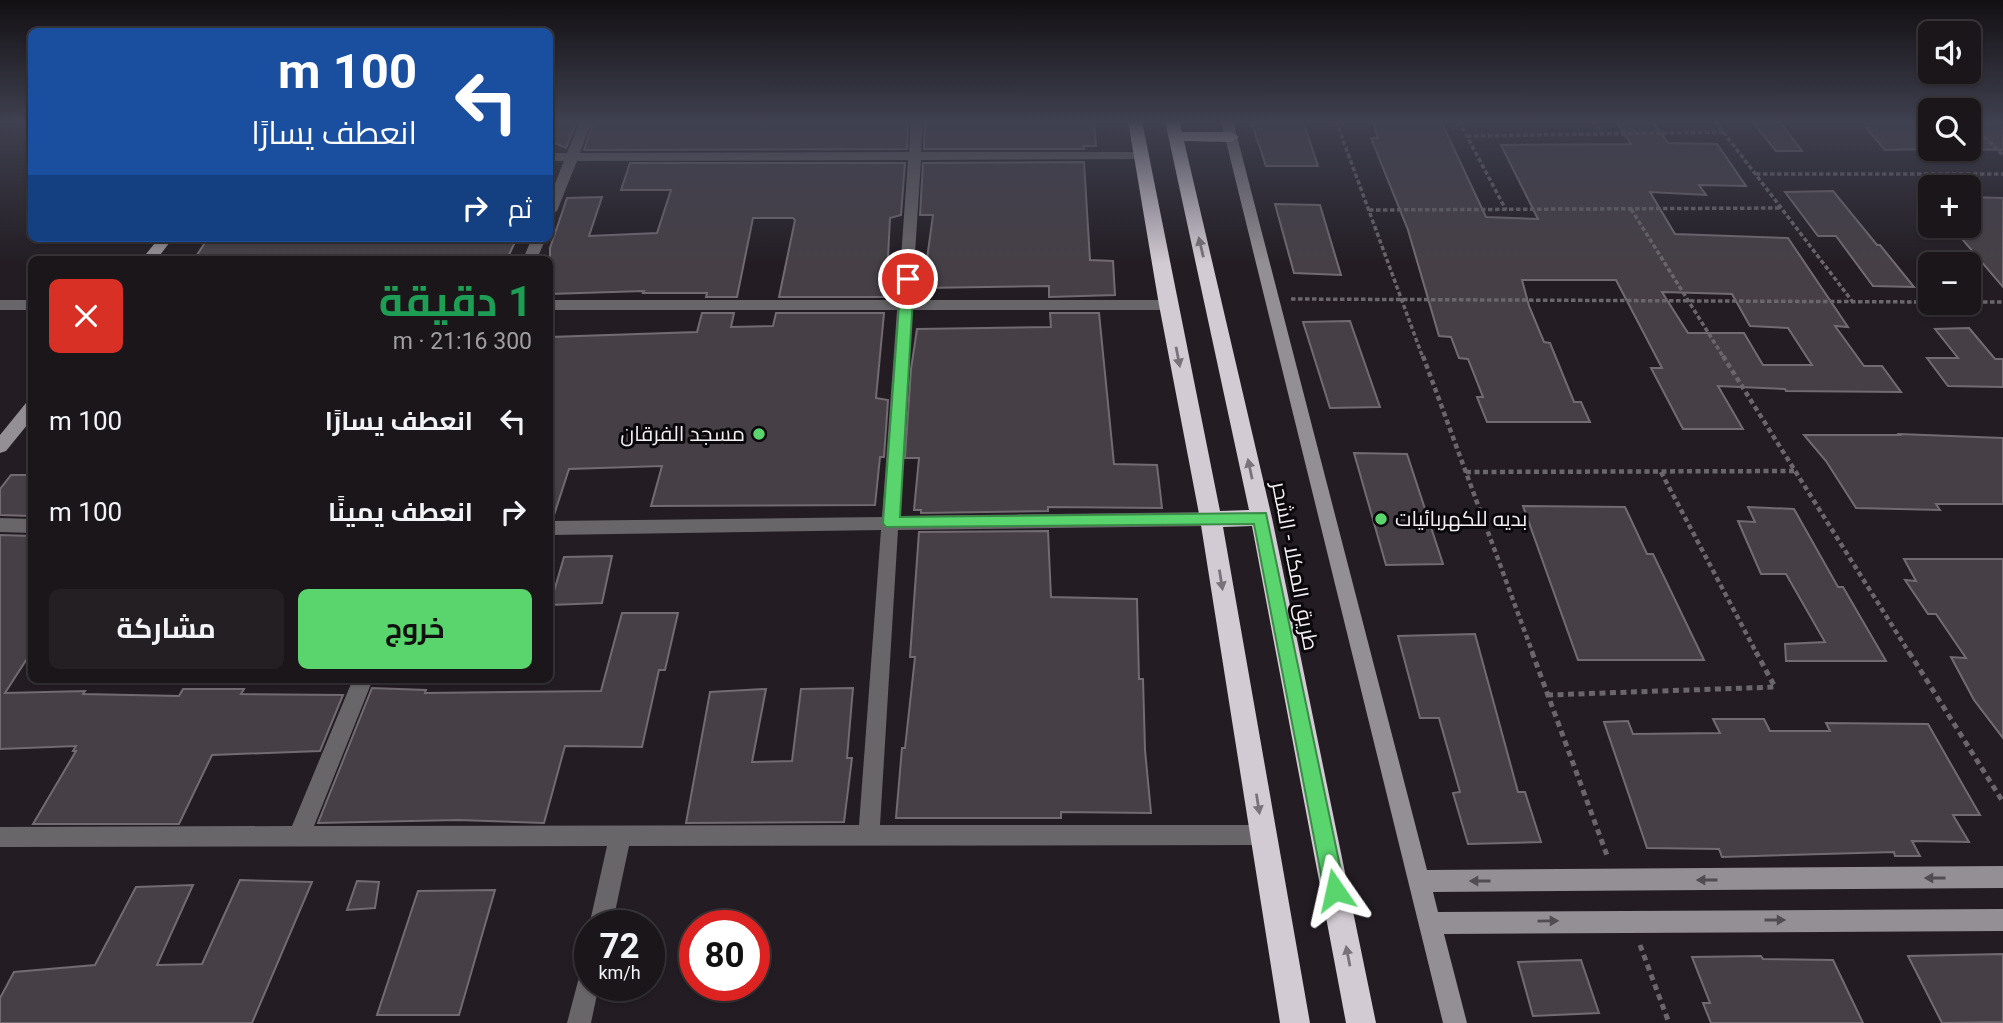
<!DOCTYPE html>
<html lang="ar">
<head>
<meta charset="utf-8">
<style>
	body { margin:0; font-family:Roboto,Cairo,sans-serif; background:#231f23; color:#f1f3f6; direction:rtl; height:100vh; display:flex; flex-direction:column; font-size:26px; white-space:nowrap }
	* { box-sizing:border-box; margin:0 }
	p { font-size:23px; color:#9f9fa2 }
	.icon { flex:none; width:38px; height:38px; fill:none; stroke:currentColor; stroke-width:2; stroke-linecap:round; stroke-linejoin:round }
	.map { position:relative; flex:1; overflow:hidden; direction:ltr }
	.drawer { position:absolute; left:28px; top:256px; width:525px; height:427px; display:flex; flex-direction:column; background:#1a161a; border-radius:10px; box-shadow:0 2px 5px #0004,0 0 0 2px #383539; direction:rtl }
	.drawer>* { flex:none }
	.top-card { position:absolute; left:28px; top:28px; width:525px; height:214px; border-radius:10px; box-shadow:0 2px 5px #0004,0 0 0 2px #383539; direction:rtl; background:#1a4fa0; color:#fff; overflow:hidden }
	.controls { position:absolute; left:1918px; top:21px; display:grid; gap:14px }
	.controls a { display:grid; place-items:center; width:63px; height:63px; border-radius:10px; background:#1a161a; box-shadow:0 2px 5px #0004,0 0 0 2px #383539; font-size:35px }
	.speed { position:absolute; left:574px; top:910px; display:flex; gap:14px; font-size:35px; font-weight:700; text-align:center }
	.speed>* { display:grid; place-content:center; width:91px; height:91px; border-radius:50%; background:#1a161a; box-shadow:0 2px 5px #0004,0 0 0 2px #383539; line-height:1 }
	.speed small { font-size:18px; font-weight:400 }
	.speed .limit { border:10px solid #d22; background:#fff; color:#111 }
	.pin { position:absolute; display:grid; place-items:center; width:60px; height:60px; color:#fff; margin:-30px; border:4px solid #fff; border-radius:50%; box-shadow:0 2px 7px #0007 }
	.me { position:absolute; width:77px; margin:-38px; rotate:349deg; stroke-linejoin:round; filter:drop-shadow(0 0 5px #0008) }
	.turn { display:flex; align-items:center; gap:24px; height:147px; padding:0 21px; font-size:32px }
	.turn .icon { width:91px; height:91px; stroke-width:2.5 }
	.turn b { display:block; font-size:49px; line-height:60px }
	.then { display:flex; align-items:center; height:66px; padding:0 21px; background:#0003; gap:14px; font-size:26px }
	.round { display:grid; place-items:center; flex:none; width:74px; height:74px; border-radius:10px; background:#231f23 }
	.head { display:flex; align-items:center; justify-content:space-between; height:119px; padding:0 21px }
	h1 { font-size:42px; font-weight:700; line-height:52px; color:#1e9e55 }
	.cta { display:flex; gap:14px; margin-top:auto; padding:14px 21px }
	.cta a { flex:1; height:80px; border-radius:10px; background:#5ad56e; color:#111; font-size:28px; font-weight:700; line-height:80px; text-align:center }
	.cta a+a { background:#231f23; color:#f1f3f6 }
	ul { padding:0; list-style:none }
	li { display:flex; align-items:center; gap:21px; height:91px; padding:0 21px }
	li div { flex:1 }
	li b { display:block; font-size:26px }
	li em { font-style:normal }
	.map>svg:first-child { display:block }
	.building { fill:#464046; stroke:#726b72; stroke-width:2; fill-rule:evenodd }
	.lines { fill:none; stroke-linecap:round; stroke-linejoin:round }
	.path-far2 { stroke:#6b666b; stroke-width:3.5; stroke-dasharray:4.5 2.5; stroke-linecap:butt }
	.path-far1 { stroke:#6b666b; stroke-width:4.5; stroke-dasharray:5 3.5; stroke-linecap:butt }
	.path { stroke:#6b666b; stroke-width:5; stroke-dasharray:6 4.5; stroke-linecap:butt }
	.street { fill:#696669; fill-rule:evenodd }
	.secondary { fill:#948f94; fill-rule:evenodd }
	.highway { fill:#d3cbd3; fill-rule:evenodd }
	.oneway { fill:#797379 }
	.oneway2 { fill:#504c50 }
	.route { fill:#5ad56e; stroke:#3a8a48; stroke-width:2 }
	.poi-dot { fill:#5ad56e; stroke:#0b080b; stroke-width:2.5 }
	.labels { text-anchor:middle; stroke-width:6; stroke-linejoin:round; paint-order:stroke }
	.poi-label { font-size:21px; fill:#f2edf1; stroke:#0b080b; text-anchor:end }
	.street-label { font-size:21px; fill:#f2edf1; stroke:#0b080b }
</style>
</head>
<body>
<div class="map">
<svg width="2003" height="1023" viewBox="0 0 2003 1023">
	<rect width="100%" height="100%" fill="#231d23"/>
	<path class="building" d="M 550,121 L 577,121 L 566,148 L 550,141 Z
		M 594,121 L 908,121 L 907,149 L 584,150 Z
		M 925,121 L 1094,121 L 1096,146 L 1084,146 L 1084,149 L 924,149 Z
		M 1251,121 L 1303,121 L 1318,166 L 1266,166 Z
		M 1372,121 L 1441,121 L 1486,217 L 1538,219 L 1501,145 L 1631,144 L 1616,121 L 1652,121 L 1668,143 L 1717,144 L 1746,186 L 1699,185 L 1706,195 L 1650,192 L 1675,234 L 1788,238 L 1848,327 L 1835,326 L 1864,366 L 1882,366 L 1901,392 L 1786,391 L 1785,389 L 1718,386 L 1743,429 L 1683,429 L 1651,368 L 1662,368 L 1616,280 L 1522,280 L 1529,306 L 1544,342 L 1550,343 L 1574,402 L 1581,402 L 1590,422 L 1487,422 L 1477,397 L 1483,397 L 1468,359 L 1459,358 L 1451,337 L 1439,336 L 1408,230 L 1371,138 L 1378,138 ZM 1662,292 L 1732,294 L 1750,326 L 1788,328 L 1812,365 L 1763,365 L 1744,333 L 1688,333 Z
		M 1752,121 L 1779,121 L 1802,151 L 1776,151 Z
		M 1864,121 L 1930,121 L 1930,149 L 1885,150 L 1866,128 L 1870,128 Z
		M 1969,121 L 2003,121 L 2003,150 L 1969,149 Z
		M 1084,162 L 1090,260 L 1113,261 L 1115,295 L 1049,297 L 1049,286 L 923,288 L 933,215 L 920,215 L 923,163 Z
		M 630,163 L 905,163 L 901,215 L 890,218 L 886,297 L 779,297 L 795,220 L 793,218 L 753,218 L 737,297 L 706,297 L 707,293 L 643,293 L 644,291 L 550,294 L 550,248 L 567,198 L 602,197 L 589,236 L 657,233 L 671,190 L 621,190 Z
		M 1833,191 L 1877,245 L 1880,245 L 1914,287 L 1873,286 L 1836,236 L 1818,236 L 1785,192 Z
		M 1969,197 L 2003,198 L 2003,287 L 1951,226 L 1969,226 Z
		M 1275,204 L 1320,205 L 1341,275 L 1294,273 Z
		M 208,238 L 517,238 L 507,259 L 195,258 Z
		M 702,313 L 734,313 L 731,327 L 773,326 L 776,313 L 884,313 L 876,398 L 888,400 L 884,457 L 880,457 L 875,505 L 651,506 L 662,466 L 569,469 L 554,515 L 550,515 L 550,337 L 697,332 Z
		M 1050,313 L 1099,313 L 1114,464 L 1157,465 L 1162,508 L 1048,507 L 1048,511 L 921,513 L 921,510 L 914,510 L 919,458 L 905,458 L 911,369 L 917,329 L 1051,327 Z
		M 1350,321 L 1380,407 L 1330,408 L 1303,322 Z
		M 1969,328 L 1995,359 L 2003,359 L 2003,387 L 1948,386 L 1927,358 L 1958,358 L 1935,329 Z
		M 1899,434 L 2003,438 L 2003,504 L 1936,504 L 1940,510 L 1856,508 L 1826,461 L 1804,435 L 1900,435 Z
		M 1354,453 L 1407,454 L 1443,564 L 1386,565 Z
		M 11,475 L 32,475 L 32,516 L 0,515 L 0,489 Z
		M 1523,506 L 1625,507 L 1647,554 L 1653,554 L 1704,660 L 1578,660 Z
		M 1748,507 L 1794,509 L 1838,587 L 1843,587 L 1886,661 L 1786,661 L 1785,644 L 1825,642 L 1786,574 L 1761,574 L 1738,521 L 1755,522 Z
		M 1048,531 L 1051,597 L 1137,599 L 1139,679 L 1143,679 L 1145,750 L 1151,813 L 1061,812 L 1061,818 L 896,818 L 902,748 L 905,748 L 915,657 L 910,657 L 919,532 Z
		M 0,535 L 32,536 L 32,651 L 5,693 L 85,691 L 83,694 L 179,696 L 183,689 L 244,689 L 241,694 L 343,695 L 320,751 L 212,755 L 179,824 L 33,824 L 76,751 L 73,751 L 76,746 L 0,749 Z
		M 612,556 L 602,603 L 550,605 L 564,557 Z
		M 1904,559 L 2003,559 L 2003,738 L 1974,700 L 1951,657 L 1966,658 L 1936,614 L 1928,614 L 1905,580 L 1916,581 Z
		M 622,613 L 678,613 L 665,670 L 659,670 L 642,747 L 565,746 L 544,823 L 458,820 L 318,823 L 372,688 L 426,690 L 425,693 L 601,691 Z
		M 1475,634 L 1518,792 L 1525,792 L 1541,842 L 1468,844 L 1453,793 L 1460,792 L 1439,718 L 1420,718 L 1398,636 Z
		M 853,688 L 847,758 L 852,758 L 844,822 L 686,823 L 710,692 L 766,689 L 752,762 L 792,761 L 801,689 Z
		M 1713,719 L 1764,719 L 1770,731 L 1830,731 L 1826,723 L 1928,724 L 1980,815 L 1953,815 L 1969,842 L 1912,841 L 1920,856 L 1895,856 L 1894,852 L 1722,857 L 1719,849 L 1647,848 L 1604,722 L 1628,721 L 1633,734 L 1720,733 Z
		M 240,880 L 312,882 L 252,1023 L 0,1023 L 0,998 L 14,972 L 95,965 L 136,887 L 193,885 L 157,965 L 202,964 Z
		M 357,881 L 379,882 L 375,908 L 347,910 Z
		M 495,890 L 459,1015 L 377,1015 L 418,891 Z
		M 2003,954 L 2003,1022 L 1942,1023 L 1908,956 Z
		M 1761,956 L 1763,959 L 1833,960 L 1863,1023 L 1711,1023 L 1703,1003 L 1710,1003 L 1692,957 Z
		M 1581,960 L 1599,1013 L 1533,1016 L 1518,962 Z"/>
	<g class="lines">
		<path class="path-far2" d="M 1336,121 L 1423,358
			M 1459,121 L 1506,210
			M 1593,121 L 1601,133
			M 1715,121 L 1852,301
			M 1969,122 L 2003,155
			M 1467,136 L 1724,132
			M 1756,174 L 2003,174
			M 1631,209 L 1724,358
			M 1369,210 L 1781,208
			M 1291,299 L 1930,302
			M 1969,302 L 2003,302"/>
		<path class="path-far1" d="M 1423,356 L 1533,654
			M 1723,356 L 1910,654
			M 1466,472 L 1795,471
			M 1661,472 L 1757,654"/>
		<path class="path" d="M 1532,652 L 1608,858
			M 1909,652 L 2003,802
			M 1547,695 L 1775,687 L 1756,652
			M 1640,945 L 1669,1023"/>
		<path class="street" d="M 580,121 L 592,121 L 580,153 L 909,152 L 911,121 L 923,121 L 921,152 L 1146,152 L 1147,155 L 1141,159 L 921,160 L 912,300 L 1168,300 L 1175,305 L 1168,310 L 912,310 L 899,516 L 1211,512 L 1217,514 L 1220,519 L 1217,524 L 1211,526 L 898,530 L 880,825 L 1263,825 L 1271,828 L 1274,835 L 1271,842 L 1263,845 L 629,846 L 612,926 L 590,926 L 590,929 L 589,926 L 607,846 L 0,847 L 0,827 L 292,826 L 353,679 L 373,679 L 314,826 L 859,825 L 881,530 L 550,535 L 550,521 L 882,517 L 897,310 L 550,310 L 550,300 L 898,300 L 908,160 L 577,161 L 557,211 L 550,215 L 550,196 L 564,161 L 550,161 L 550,153 L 567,153 Z
			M 532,238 L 546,238 L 537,259 L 523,259 Z
			M 0,300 L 32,300 L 32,310 L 0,310 Z
			M 0,518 L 32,519 L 32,533 L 0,532 Z
			M 590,962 L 590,985 L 599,985 L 591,1023 L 567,1023 L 582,966 Z"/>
		<path class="secondary" d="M 1221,121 L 1233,121 L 1427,870 L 2003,866 L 2003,888 L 1433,892 L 1438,912 L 2003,909 L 2003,931 L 1444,934 L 1467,1023 L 1443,1023 Z
			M 159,238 L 173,238 L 157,259 L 142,259 Z
			M 32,401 L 32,419 L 6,451 L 0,453 L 0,435 L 26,403 Z"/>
		<path class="highway" d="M 1128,121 L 1142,121 L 1220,511 L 1249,510 L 1165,121 L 1179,121 L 1182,132 L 1231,132 L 1239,137 L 1231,142 L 1184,141 L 1272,518 L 1376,1023 L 1346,1023 L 1252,526 L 1223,527 L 1310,1023 L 1280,1023 L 1200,519 L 1159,305 Z"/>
	</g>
	<defs><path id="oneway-solid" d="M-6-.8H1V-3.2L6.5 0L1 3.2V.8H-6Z" transform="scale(1.75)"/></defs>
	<g class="oneway">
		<use href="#oneway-solid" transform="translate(1201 247) rotate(-103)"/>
		<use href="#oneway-solid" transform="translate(1178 357) rotate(79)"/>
		<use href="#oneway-solid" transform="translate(1250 469) rotate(-102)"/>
		<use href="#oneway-solid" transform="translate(1221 580) rotate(81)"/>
		<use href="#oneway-solid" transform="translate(1258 804) rotate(81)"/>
		<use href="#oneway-solid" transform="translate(1348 956) rotate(-101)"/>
	</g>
	<g class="oneway2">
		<use href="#oneway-solid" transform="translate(1935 878) rotate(180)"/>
		<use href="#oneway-solid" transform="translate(1707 880) rotate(180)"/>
		<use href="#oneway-solid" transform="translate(1480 881) rotate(180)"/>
		<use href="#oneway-solid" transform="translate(1775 920)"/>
		<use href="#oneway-solid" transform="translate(1548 921) rotate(-1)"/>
	</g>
	<linearGradient id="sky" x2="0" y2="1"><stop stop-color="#131013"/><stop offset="0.46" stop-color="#3f4050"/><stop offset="1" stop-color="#3f4050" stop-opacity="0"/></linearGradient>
	<rect width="2003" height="264" fill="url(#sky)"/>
	<path class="route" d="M 908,275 L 914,279 L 900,517 L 1266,513 L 1345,890 L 1342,897 L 1335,900 L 1327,897 L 1324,890 L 1254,524 L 886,527 L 883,523 L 901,279 Z"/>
	<g class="poi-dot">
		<circle cx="759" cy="434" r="7"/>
		<circle cx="1381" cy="519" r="7"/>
	</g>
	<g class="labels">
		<g class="poi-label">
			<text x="745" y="441">مسجد الفرقان</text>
			<text x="1395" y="526" text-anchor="start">بديه للكهربائيات</text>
		</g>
		<g class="street-label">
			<text transform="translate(1295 566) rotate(79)" y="7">طريق المكلا - الشحر</text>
		</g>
	</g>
</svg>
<div class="controls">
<a><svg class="icon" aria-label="sound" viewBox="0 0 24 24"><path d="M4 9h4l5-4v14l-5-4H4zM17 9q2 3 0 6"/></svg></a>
<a><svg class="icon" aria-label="search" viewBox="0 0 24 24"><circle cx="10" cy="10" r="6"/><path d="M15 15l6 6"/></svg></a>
<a>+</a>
<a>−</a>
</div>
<div class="speed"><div>72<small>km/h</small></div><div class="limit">80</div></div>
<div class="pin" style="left:908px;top:279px;background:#d93025"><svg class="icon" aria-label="arrive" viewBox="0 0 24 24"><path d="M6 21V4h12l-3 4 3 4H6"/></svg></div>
<svg class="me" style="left:1335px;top:890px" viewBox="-20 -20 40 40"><path d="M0-17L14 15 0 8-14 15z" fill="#5ad56e" stroke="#fff" stroke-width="4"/></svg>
<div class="top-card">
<div class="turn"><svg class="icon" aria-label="left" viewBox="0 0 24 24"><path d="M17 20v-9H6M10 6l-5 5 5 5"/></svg><div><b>100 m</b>انعطف يسارًا</div></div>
<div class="then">ثم<svg class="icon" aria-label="right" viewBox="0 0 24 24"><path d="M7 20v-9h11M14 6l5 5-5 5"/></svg></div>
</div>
<section class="drawer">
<div class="head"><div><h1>1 دقيقة</h1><p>300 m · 21:16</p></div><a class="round" style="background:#d93025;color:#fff"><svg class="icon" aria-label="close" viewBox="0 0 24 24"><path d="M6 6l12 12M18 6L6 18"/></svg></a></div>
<ul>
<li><svg class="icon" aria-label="left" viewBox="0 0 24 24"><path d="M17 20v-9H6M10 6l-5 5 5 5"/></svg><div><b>انعطف يسارًا</b></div><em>100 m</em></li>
<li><svg class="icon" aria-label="right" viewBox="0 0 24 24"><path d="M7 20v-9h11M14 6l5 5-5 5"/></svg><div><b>انعطف يمينًا</b></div><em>100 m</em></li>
</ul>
<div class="cta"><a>خروج</a><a>مشاركة</a></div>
</section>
</div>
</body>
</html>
